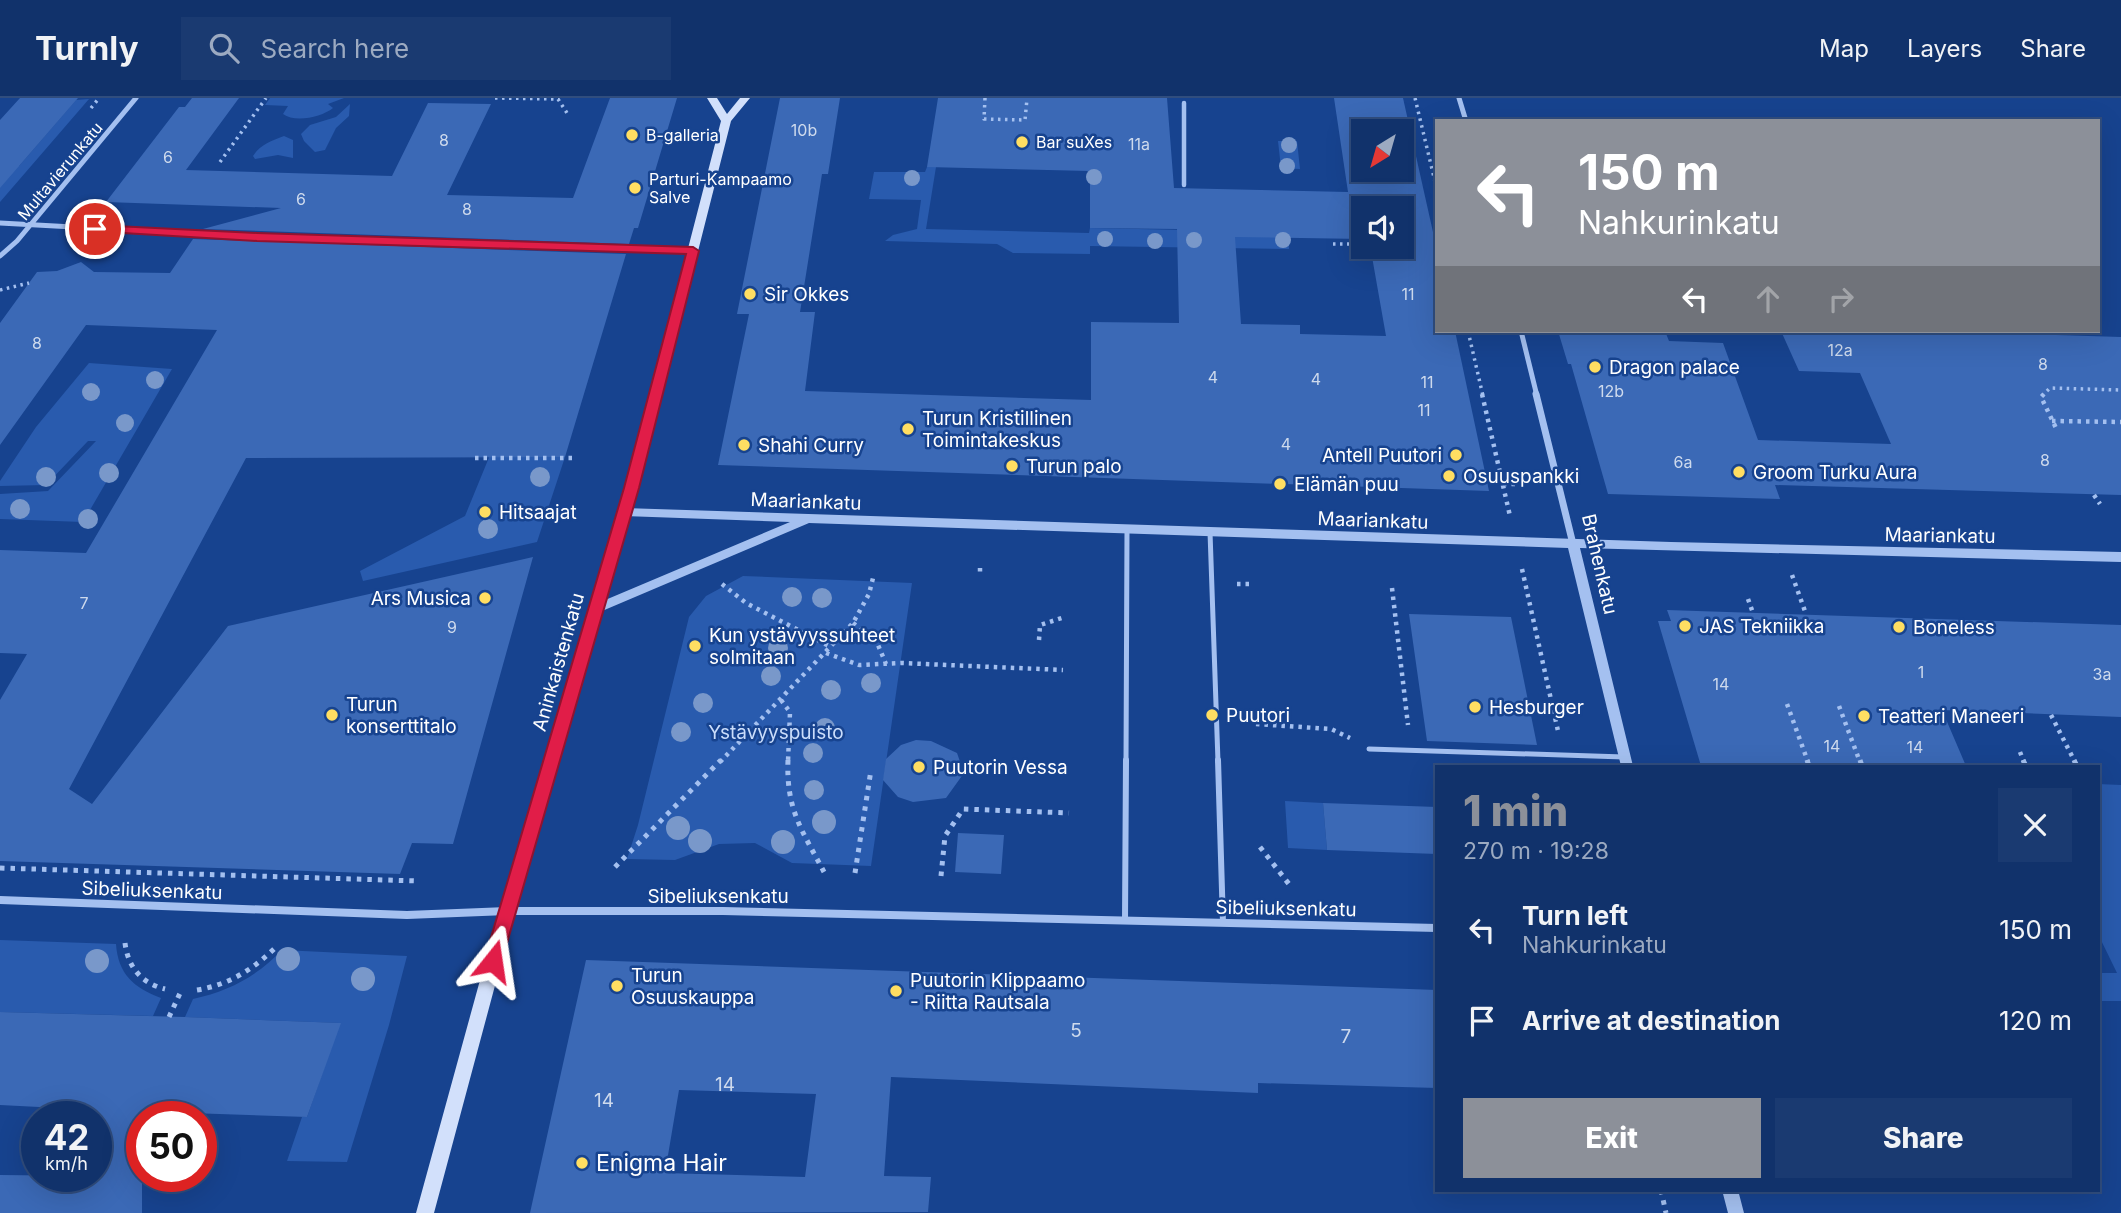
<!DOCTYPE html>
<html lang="en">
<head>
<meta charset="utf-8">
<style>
	body { margin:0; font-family:Inter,sans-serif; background:#1a3a71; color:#f1f3f6; height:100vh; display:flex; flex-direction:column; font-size:26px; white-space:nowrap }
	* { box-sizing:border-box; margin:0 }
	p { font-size:23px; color:#9caac1 }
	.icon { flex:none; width:38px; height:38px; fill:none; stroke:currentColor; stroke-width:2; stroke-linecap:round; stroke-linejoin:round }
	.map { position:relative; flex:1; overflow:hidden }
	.details { position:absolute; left:1435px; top:667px; width:665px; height:427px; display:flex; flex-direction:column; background:#11326b; border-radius:0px; box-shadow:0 7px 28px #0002,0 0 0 2px #304d7e }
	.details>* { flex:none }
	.banner { position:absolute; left:1435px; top:21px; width:665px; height:214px; border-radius:0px; box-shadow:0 7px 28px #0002,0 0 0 2px #304d7e; background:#8c9099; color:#fff; overflow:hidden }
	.needle { width:46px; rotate:217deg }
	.fabs { position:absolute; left:1351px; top:21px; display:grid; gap:14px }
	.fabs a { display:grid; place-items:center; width:63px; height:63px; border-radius:0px; background:#11326b; box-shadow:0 7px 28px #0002,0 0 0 2px #304d7e; font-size:35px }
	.speed { position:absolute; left:21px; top:1003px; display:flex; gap:14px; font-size:35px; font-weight:700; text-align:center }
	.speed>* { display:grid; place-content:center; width:91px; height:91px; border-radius:50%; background:#11326b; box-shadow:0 7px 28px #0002,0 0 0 2px #304d7e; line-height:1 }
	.speed small { font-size:18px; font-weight:400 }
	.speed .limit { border:10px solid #d22; background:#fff; color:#111 }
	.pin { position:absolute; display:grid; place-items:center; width:60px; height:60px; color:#fff; margin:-30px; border:4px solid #fff; border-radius:50%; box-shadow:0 2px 7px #0007 }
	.me { position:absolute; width:77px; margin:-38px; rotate:15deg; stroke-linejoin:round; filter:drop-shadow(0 0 5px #0008) }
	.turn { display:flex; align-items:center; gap:24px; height:147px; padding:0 28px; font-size:32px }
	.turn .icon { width:91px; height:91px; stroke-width:2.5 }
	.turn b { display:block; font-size:49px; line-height:60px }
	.lanes { display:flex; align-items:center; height:66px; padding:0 28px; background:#0003; justify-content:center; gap:35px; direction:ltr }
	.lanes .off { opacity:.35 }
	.round { display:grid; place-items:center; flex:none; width:74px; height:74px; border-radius:0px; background:#1a3a71 }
	.overview { display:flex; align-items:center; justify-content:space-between; height:119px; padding:0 28px }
	h1 { font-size:42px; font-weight:800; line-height:52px; color:#8c9099 }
	.action { display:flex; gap:14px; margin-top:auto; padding:14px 28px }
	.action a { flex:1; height:80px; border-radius:0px; background:#8c9099; color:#fff; font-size:28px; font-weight:800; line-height:80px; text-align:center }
	.action a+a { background:#1a3a71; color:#f1f3f6 }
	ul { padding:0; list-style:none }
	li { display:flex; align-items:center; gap:21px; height:91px; padding:0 28px }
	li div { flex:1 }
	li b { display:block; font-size:26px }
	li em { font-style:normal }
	header { display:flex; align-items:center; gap:42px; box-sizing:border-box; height:98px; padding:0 35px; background:#11326b; border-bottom:2px solid #304d7e }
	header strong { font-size:33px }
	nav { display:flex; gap:38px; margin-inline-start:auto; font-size:24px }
	.search { width:490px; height:63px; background:#1a3a71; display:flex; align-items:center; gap:18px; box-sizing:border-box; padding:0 24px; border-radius:0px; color:#9caac1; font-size:26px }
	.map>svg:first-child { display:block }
	.green { fill:#295bae }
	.building { fill:#3b69b6; fill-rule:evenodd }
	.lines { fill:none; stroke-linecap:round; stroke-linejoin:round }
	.path-far2 { stroke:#a4c0f0; stroke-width:3.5; stroke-dasharray:2.5 4.5; stroke-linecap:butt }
	.path-far1 { stroke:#a4c0f0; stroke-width:4.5; stroke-dasharray:3.5 5; stroke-linecap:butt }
	.path { stroke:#a4c0f0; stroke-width:5; stroke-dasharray:4.5 6; stroke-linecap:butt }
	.service-far2 { stroke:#a4c0f0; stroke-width:4.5 }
	.service-far1 { stroke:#a4c0f0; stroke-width:5 }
	.service { stroke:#a4c0f0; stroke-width:6 }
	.minor-far2 { stroke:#a4c0f0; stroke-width:5 }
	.minor-far1 { stroke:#a4c0f0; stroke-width:7 }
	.minor { stroke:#a4c0f0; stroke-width:8 }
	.tertiary { fill:#a4c0f0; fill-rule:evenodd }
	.secondary { fill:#d2e0fb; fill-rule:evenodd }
	.tree { fill:#7998ca }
	.route { fill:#e11d48; stroke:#92132f; stroke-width:2 }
	.poi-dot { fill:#ffde62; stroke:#17438f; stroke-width:2.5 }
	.labels { text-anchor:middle; stroke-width:5; stroke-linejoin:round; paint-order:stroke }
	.number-label { font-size:16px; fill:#cedaed }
	.far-poi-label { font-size:16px; fill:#fff; stroke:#17438f; text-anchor:start }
	.far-street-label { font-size:16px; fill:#fff; stroke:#17438f }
	.poi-label { font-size:19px; fill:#fff; stroke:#17438f; text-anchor:start }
	.street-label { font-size:19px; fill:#fff; stroke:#17438f }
	.park-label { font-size:19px; fill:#caddfb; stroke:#17438f }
	.near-number-label { font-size:19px; fill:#cedaed }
	.near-poi-label { font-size:23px; fill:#fff; stroke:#17438f; text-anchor:start }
</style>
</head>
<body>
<header>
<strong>Turnly</strong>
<div class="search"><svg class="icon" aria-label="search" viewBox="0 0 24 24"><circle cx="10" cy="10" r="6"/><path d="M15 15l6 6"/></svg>Search here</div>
<nav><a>Map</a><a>Layers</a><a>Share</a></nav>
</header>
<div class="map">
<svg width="2121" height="1115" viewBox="0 0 2121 1115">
	<rect width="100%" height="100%" fill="#17438f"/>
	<path class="green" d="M 270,0 L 344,0 L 328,6 L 333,10 C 322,19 295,25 283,16 L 288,8 L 265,7 Z
		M 89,1 L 0,104 L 0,68 L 19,68 L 76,2 Z
		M 350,6 L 349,18 L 336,30 L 325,52 L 315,54 L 304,43 L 301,36 L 310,27 L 336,19 Z
		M 284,38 L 293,42 L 293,60 L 278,57 L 255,61 L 253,58 C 260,47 271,43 284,38 Z
		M 1278,43 L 1297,43 L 1300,71 L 1281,70 Z
		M 927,69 L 936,69 L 926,131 L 1089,135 L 1090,130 L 1288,134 L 1289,151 L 1090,148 L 1090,156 L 1013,155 L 997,146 L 885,143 L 893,137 L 917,131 L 921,102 L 869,101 L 874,74 L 925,74 Z
		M 89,265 L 172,271 L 83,424 L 0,421 L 0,396 L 48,393 L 96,343 L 88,343 L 46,387 L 0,388 L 0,383 L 36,329 Z
		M 490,357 L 565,359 L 537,444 L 363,483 L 360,473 L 465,418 Z
		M 743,478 L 912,485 L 871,768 L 792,765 L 755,745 L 719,746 L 675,762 L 627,761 L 638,727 L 689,519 L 706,498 Z
		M 2098,686 L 2121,687 L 2121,903 L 2098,903 L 2098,875 L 2117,875 L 2098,836 Z
		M 1285,703 L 1323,705 L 1327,752 L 1288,750 Z
		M 0,842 L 116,846 C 118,876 134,890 161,900 L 153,918 L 0,914 Z
		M 282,852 L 407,858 L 389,927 L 347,1064 L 287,1063 L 302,1019 L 307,1019 L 340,925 L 185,919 L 193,901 C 229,893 256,879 282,852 Z"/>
	<path class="building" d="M 20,0 L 78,0 L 0,90 L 0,22 Z
		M 192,0 L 239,0 L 186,72 L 392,78 L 428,5 L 491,6 L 447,97 L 573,100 L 610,0 L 677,0 L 638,130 L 634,130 L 629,146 L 203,131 L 281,110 L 106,104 L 179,9 L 185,9 Z
		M 780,0 L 840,0 L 828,76 L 822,76 L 800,214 L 815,214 L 805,293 L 1091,302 L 1091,224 L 1179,225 L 1177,131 L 1090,130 L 1090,73 L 927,69 L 938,0 L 1167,0 L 1174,90 L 1348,94 L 1334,0 L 1403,0 L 1437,152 L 1437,233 L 1455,233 L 1489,393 L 718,367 L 749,216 L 737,216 ZM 1363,33 L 1402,33 L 1402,72 L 1363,72 ZM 1363,110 L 1402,110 L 1402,149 L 1364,149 L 1365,152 L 1371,153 L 1386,238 L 1300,236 L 1300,227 L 1241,226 L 1235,139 L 1363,141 Z
		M 193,141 L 626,156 L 565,359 L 246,360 L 69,691 L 92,706 L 228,528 L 533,459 L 453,746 L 412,745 L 400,776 L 0,763 L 0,602 L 27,556 L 0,555 L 0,452 L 86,455 L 217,232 L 86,227 L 0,347 L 0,225 L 37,174 L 57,173 L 81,164 L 94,174 L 170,175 Z
		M 1558,233 L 1665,233 L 1669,243 L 1723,245 L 1758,342 L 1891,346 L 1860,275 L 1799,273 L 1781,233 L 1923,233 L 2121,239 L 2121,397 L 1775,387 L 1780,401 L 1608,396 L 1571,266 L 1568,266 Z
		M 1667,512 L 2121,527 L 2121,619 L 1942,612 L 1966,668 L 1701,668 L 1658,523 L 1671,523 Z
		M 1409,516 L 1511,519 L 1537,647 L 1427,643 Z
		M 916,642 L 931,643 L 957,655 L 964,675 L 946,700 L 913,704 L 898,699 L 883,682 L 886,661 L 901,647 Z
		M 1323,705 L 1437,709 L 1437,756 L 1327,752 Z
		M 958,735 L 1004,737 L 1001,776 L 955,774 Z
		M 586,862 L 1437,892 L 1437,990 L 1258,985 L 1258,995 L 891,979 L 884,1078 L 931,1079 L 928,1114 L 530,1115 ZM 679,992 L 816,996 L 805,1079 L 665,1075 Z
		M 0,914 L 185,919 L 341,925 L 307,1019 L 160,1014 L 158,1018 L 142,1018 L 142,1115 L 0,1115 L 0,1077 L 96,1078 L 96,1018 L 74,1018 L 78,1011 L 0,1007 Z"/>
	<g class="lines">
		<path class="path-far2" d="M 495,0 L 558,1 L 567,15
			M 985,0 L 984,21 L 1025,22 L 1027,1
			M 1415,0 L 1437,92
			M 91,10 L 99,0
			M 220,64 L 266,0
			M 1333,146 L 1363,146
			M 0,192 L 29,185
			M 1468,233 L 1483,298
			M 2042,298 L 2050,290 L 2121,292"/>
		<path class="path-far1" d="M 1482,296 L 1510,418
			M 2044,296 L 2041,299 L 2056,330
			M 2052,323 L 2121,324
			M 475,360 L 576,360
			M 1503,386 L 1523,386
			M 2094,397 L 2100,406
			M 980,470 L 980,478
			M 1522,471 L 1558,633
			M 1792,477 L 1806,516
			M 722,486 L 746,505 L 831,549
			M 1237,486 L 1251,486
			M 1392,490 L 1408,627
			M 1748,501 L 1753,515
			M 853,525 L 878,547 L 886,566
			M 1039,542 L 1040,527 L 1065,519
			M 826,555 L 859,567 L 901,565 L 1063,572
			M 781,602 L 790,614 L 788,664
			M 1787,606 L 1808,664
			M 1839,608 L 1860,664
			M 2051,617 L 2075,664
			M 1256,626 L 1331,631 L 1350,640
			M 2020,654 L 2024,664
			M 720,664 L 853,525 L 869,496 L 874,476"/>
		<path class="path" d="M 788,662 C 786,712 802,732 824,774
			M 1807,662 L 1809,668
			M 1860,662 L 1862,668
			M 2023,662 L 2026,668
			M 2074,662 L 2077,668
			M 1260,749 L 1292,790
			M 615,769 L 721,662
			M 0,770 L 418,783
			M 855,775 L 871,672
			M 941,778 L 945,738 L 963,711 L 1069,715
			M 125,845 C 128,869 141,885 165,891
			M 197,892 C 228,887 252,872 274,851
			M 169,919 L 181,893
			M 1661,1092 L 1666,1115"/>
		<path class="service-far2" d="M 1184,5 L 1184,87"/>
		<path class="service-far1" d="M 1210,434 L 1218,664
			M 1369,651 L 1624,659
			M 1126,664 L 1127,432"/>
		<path class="service" d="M 1218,662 L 1223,825
			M 1125,822 L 1126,662"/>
		<path class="minor-far2" d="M 1459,0 L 1466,23
			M 0,125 L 257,139 L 693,153
			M 0,158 L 17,143 L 136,0
			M 1521,233 L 1537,298"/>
		<path class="minor-far1" d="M 1536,296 L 1573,446"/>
		<path class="minor" d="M 0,802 L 407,817 L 507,813 L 723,813 L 1437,830"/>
		<path class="tertiary" d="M 624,410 L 1671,444 L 2121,454 L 2121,464 L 1580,450 L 1633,668 L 1621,668 L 1568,450 L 809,425 L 595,516 L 591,514 L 589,511 L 591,508 L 790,424 L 624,418 L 618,414 Z
			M 1722,1092 L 1738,1092 L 1744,1115 L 1728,1115 Z"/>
		<path class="secondary" d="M 707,0 L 717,0 L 727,16 L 740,0 L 750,0 L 731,23 L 638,390 L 515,813 L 434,1115 L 416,1115 L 499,813 L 626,390 L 721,23 Z"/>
	</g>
	<g class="tree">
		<circle cx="1289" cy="47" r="8"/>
		<circle cx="1287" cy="68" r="8"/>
		<circle cx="1094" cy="79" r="8"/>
		<circle cx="912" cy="80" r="8"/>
		<circle cx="1105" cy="141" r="8"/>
		<circle cx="1194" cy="142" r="8"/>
		<circle cx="1283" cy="142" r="8"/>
		<circle cx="1155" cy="143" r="8"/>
		<circle cx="155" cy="282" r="9"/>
		<circle cx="91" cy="294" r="9"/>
		<circle cx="125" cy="325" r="9"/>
		<circle cx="109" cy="375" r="10"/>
		<circle cx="46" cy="379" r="10"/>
		<circle cx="540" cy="379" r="10"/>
		<circle cx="20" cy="411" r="10"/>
		<circle cx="88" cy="421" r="10"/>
		<circle cx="488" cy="431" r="10"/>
		<circle cx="792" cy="499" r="10"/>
		<circle cx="822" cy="500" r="10"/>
		<circle cx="778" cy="550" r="10"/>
		<circle cx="771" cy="578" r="10"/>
		<circle cx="871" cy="585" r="10"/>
		<circle cx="831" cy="592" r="10"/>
		<circle cx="703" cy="605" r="10"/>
		<circle cx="825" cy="630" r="10"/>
		<circle cx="681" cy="634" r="10"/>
		<circle cx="813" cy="655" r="10"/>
		<circle cx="814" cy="692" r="10"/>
		<circle cx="824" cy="724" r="12"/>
		<circle cx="678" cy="730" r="12"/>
		<circle cx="700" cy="743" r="12"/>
		<circle cx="783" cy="744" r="12"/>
		<circle cx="288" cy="861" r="12"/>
		<circle cx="97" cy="863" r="12"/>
		<circle cx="363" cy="881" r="12"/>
	</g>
	<path class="route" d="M 95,127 L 257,135 L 693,149 L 699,153 L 639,390 L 500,869 L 493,872 L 487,869 L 484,863 L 624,390 L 686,156 L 257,143 L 90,133 L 89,131 Z"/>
	<g class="poi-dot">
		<circle cx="632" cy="37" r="7"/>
		<circle cx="1022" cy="44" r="7"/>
		<circle cx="635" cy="90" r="7"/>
		<circle cx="750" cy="196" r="7"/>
		<circle cx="1595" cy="269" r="7"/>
		<circle cx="908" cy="331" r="7"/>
		<circle cx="744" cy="347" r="7"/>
		<circle cx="1456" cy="357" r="7"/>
		<circle cx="1012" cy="368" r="7"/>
		<circle cx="1739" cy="374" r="7"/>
		<circle cx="1449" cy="378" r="7"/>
		<circle cx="1280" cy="386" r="7"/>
		<circle cx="485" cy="414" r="7"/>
		<circle cx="485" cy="500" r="7"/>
		<circle cx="1685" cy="528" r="7"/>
		<circle cx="1899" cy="529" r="7"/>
		<circle cx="695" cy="548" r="7"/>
		<circle cx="1475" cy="609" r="7"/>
		<circle cx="332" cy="617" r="7"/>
		<circle cx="1212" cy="617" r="7"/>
		<circle cx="1864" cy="618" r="7"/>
		<circle cx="919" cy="669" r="7"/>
		<circle cx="617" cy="888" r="7"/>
		<circle cx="896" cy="893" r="7"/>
		<circle cx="582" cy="1065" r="7"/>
	</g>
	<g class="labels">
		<g class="number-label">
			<text x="804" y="38">10b</text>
			<text x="444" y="48">8</text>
			<text x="1139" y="52">11a</text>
			<text x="168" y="65">6</text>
			<text x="301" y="107">6</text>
			<text x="467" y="117">8</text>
			<text x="1408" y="202">11</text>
			<text x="37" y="251">8</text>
			<text x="1840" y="258">12a</text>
			<text x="2043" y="272">8</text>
			<text x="1213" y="285">4</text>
			<text x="1316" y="287">4</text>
			<text x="1427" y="290">11</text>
			<text x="1611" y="299">12b</text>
			<text x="1424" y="318">11</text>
			<text x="1286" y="352">4</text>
			<text x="2045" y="368">8</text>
			<text x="1683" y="370">6a</text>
			<text x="84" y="511">7</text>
			<text x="452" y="535">9</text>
			<text x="1921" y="580">1</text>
			<text x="2102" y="582">3a</text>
			<text x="1721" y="592">14</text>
			<text x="1832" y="654">14</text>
			<text x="1915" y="655">14</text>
		</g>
		<g class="far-poi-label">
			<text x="646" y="43">B-galleria</text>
			<text x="1036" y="50">Bar suXes</text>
			<text x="649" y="87">Parturi-Kampaamo<tspan x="649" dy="18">Salve</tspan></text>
		</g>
		<g class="far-street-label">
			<text transform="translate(60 73) rotate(-50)" y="6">Multavierunkatu</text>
		</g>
		<g class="poi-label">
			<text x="764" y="203">Sir Okkes</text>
			<text x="1609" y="276">Dragon palace</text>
			<text x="922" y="327">Turun Kristillinen<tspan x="922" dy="22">Toimintakeskus</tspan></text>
			<text x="758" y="354">Shahi Curry</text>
			<text x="1442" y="364" text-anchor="end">Antell Puutori</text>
			<text x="1026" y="375">Turun palo</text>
			<text x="1753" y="381">Groom Turku Aura</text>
			<text x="1463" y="385">Osuuspankki</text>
			<text x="1294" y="393">Elämän puu</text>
			<text x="499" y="421">Hitsaajat</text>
			<text x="471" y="507" text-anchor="end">Ars Musica</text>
			<text x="1699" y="535">JAS Tekniikka</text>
			<text x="1913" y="536">Boneless</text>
			<text x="709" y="544">Kun ystävyyssuhteet<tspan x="709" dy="22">solmitaan</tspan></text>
			<text x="346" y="613">Turun<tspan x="346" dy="22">konserttitalo</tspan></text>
			<text x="1489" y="616">Hesburger</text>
			<text x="1226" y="624">Puutori</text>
			<text x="1878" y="625">Teatteri Maneeri</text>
			<text x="933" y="676">Puutorin Vessa</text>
			<text x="631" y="884">Turun<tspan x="631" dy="22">Osuuskauppa</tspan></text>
			<text x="910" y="889">Puutorin Klippaamo<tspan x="910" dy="22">- Riitta Rautsala</tspan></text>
		</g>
		<g class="street-label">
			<text transform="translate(806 403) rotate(2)" y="7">Maariankatu</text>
			<text transform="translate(1373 422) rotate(2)" y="7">Maariankatu</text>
			<text transform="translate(1940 437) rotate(1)" y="7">Maariankatu</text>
			<text transform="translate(1600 466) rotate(77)" y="7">Brahenkatu</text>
			<text transform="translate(558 564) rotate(-74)" y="7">Aninkaistenkatu</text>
			<text transform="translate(152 792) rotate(2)" y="7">Sibeliuksenkatu</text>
			<text x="718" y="805">Sibeliuksenkatu</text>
			<text transform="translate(1286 810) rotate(1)" y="7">Sibeliuksenkatu</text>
		</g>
		<g class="park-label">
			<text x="776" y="641">Ystävyyspuisto</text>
		</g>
		<g class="near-number-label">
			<text x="1076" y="939">5</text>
			<text x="1346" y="945">7</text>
			<text x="725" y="993">14</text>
			<text x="604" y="1009">14</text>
		</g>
		<g class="near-poi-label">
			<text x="596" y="1073">Enigma Hair</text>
		</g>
	</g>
</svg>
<div class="fabs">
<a><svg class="needle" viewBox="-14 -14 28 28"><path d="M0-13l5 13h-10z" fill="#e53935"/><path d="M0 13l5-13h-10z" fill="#9caac1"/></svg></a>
<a><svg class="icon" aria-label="sound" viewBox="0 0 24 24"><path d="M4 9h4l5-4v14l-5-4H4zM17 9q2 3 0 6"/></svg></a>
</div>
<div class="speed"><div>42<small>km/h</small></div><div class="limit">50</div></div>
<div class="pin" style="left:95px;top:131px;background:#d93025"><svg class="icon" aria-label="arrive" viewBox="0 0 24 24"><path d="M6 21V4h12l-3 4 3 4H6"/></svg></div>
<svg class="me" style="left:493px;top:863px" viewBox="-20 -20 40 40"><path d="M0-17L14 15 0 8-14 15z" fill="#e11d48" stroke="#fff" stroke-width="4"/></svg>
<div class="banner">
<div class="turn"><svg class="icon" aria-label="left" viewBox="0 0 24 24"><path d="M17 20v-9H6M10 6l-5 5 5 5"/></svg><div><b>150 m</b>Nahkurinkatu</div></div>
<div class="lanes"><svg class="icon" aria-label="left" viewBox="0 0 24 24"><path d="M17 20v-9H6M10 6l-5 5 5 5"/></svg><svg class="icon off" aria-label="ahead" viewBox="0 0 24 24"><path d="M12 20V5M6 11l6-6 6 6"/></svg><svg class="icon off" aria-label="right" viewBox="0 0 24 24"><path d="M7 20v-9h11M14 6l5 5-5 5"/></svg></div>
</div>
<section class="details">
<div class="overview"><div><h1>1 min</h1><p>270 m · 19:28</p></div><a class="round"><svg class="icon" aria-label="close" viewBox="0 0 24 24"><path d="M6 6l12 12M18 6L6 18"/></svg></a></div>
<ul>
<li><svg class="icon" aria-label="left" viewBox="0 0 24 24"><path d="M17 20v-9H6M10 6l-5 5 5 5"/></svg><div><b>Turn left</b><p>Nahkurinkatu</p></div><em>150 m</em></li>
<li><svg class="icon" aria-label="arrive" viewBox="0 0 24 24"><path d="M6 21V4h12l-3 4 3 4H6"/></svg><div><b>Arrive at destination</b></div><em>120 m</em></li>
</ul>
<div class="action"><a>Exit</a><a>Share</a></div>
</section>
</div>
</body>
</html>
